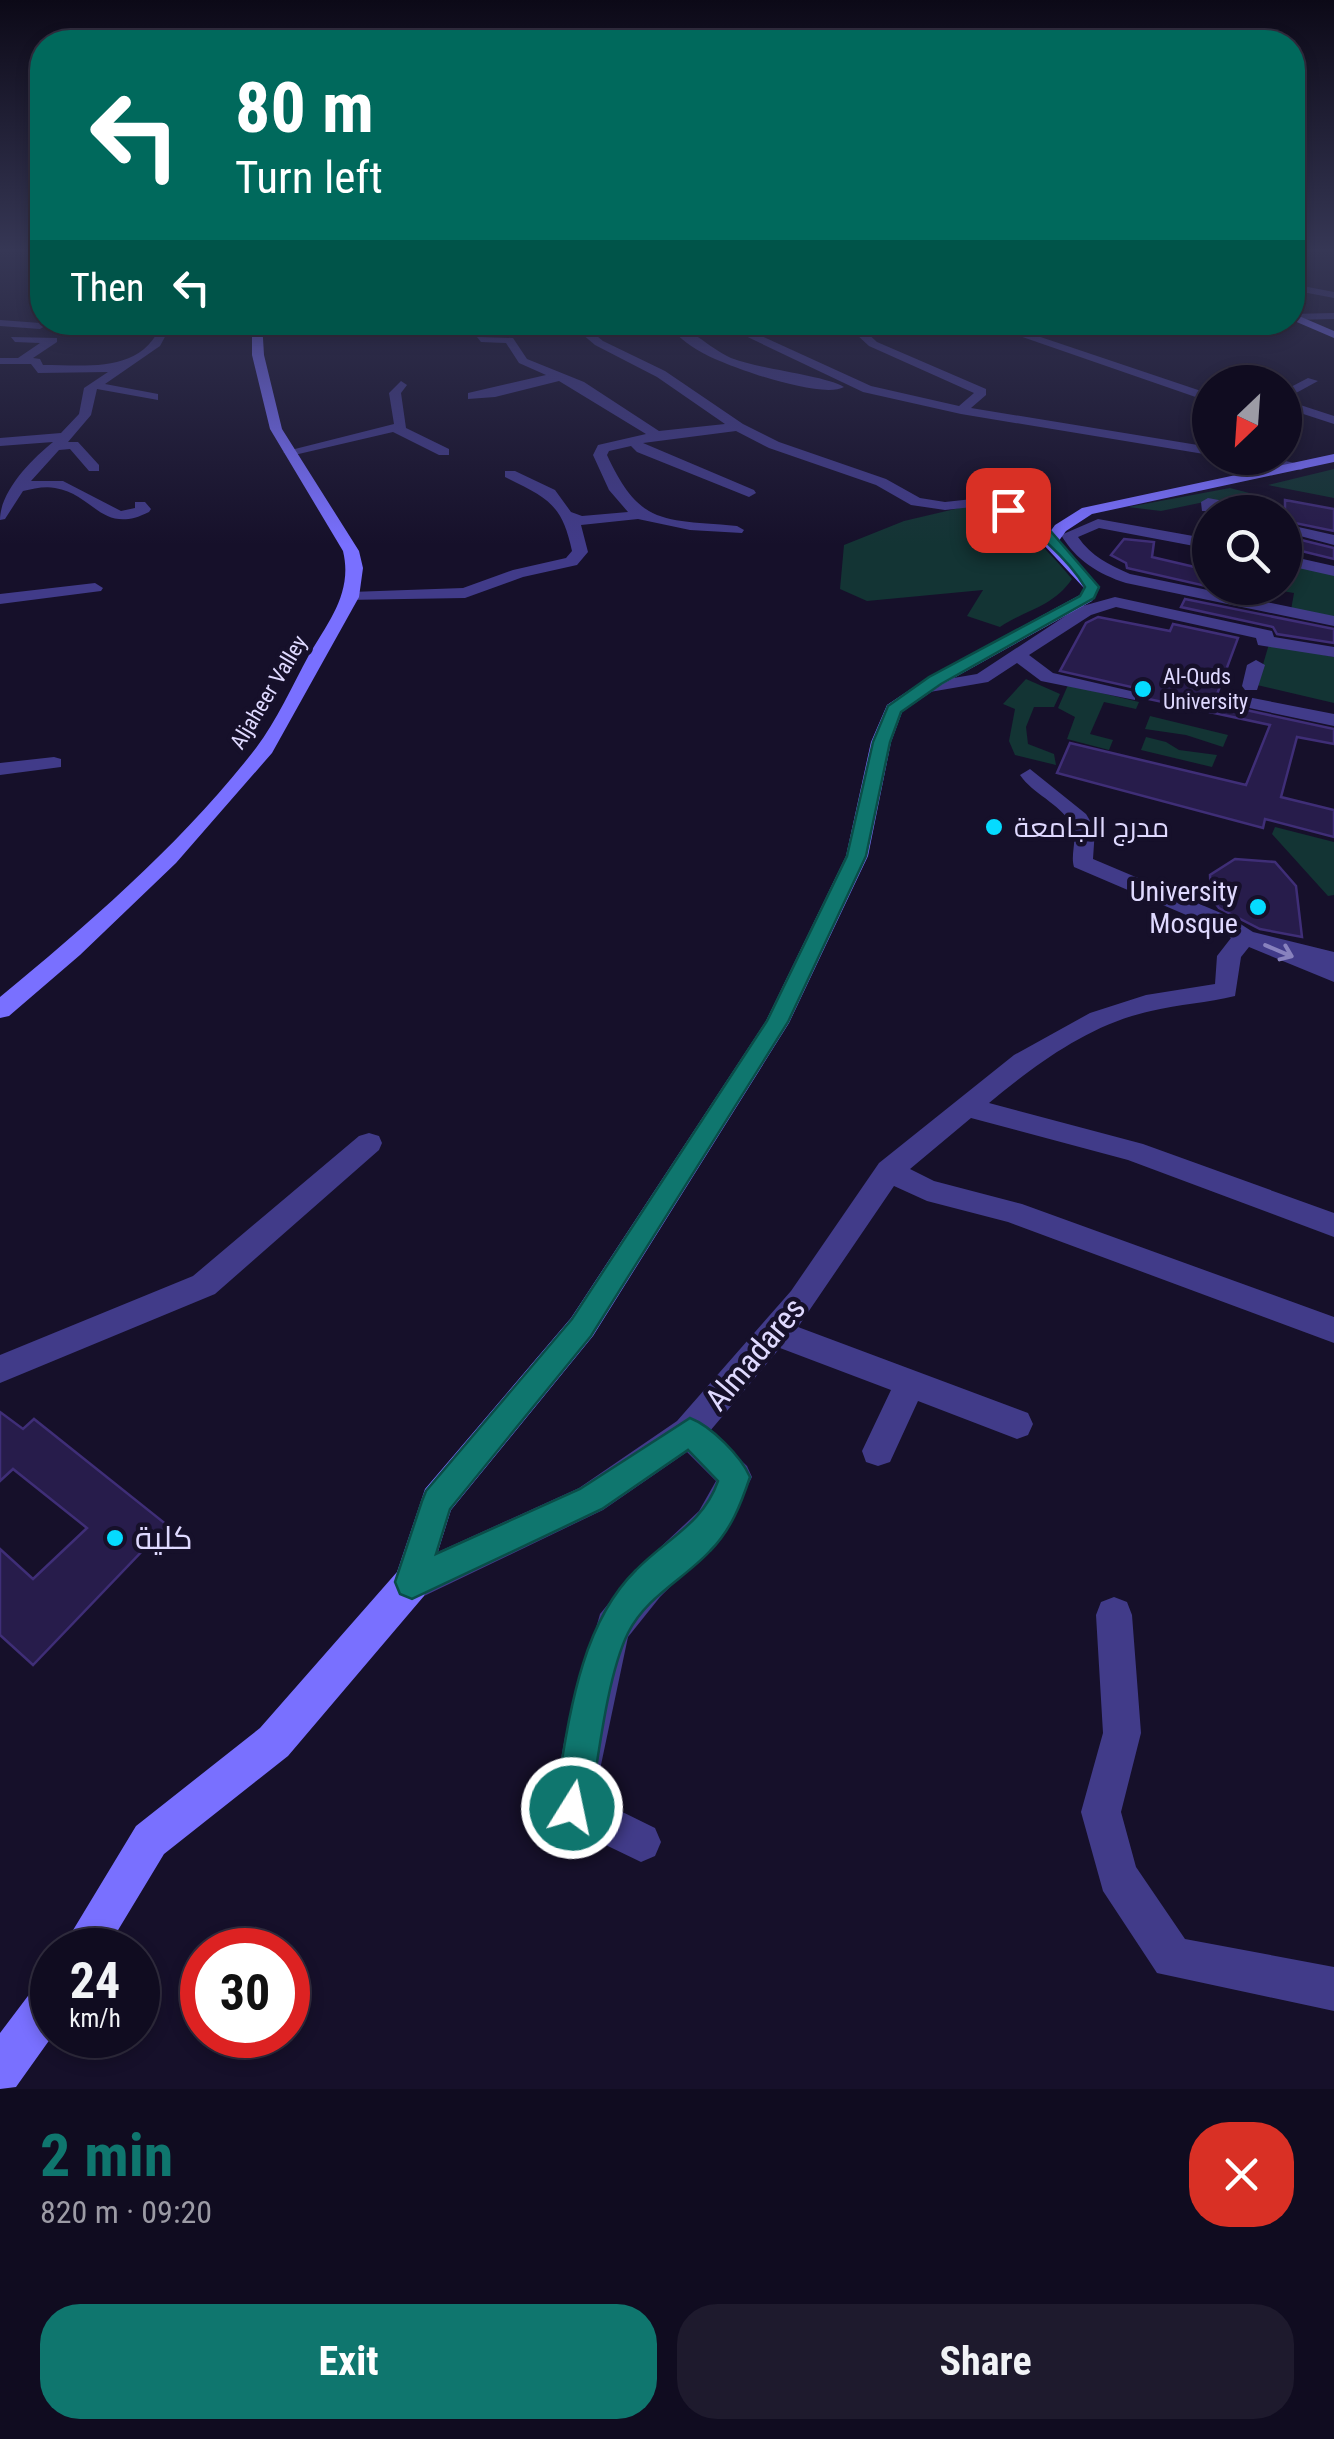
<!DOCTYPE html>
<html lang="en">
<head>
<meta charset="utf-8">
<style>
	body { margin:0; font-family:"Roboto Condensed",Cairo,sans-serif; background:#1e1a2d; color:#f1f3f6; height:100vh; display:flex; flex-direction:column; font-size:38px; white-space:nowrap }
	* { box-sizing:border-box; margin:0 }
	p { font-size:32px; color:#9c9ba5 }
	.icon { flex:none; width:55px; height:55px; fill:none; stroke:currentColor; stroke-width:2; stroke-linecap:round; stroke-linejoin:round }
	.map { position:relative; height:2089px; overflow:hidden }
	.drawer { display:flex; flex-direction:column; background:#100c20; flex:1 }
	.drawer>* { flex:none }
	.guide { position:absolute; left:30px; top:30px; width:1275px; height:305px; border-radius:40px; box-shadow:0 5px 15px #0003,0 0 0 2px #302c3e; background:#00695c; color:#fff; overflow:hidden }
	.needle { width:65px; rotate:205deg }
	.fabs { position:absolute; left:1192px; top:365px; display:grid; gap:20px }
	.fabs a { display:grid; place-items:center; width:110px; height:110px; border-radius:50%; background:#100c20; box-shadow:0 5px 15px #0003,0 0 0 2px #302c3e; font-size:50px }
	.speed { position:absolute; left:30px; top:1928px; display:flex; gap:20px; font-size:50px; font-weight:700; text-align:center }
	.speed>* { display:grid; place-content:center; width:130px; height:130px; border-radius:50%; background:#100c20; box-shadow:0 5px 15px #0003,0 0 0 2px #302c3e; line-height:1 }
	.speed small { font-size:25px; font-weight:400 }
	.speed .limit { border:15px solid #d22; background:#fff; color:#111 }
	.pin { position:absolute; display:grid; place-items:center; width:85px; height:85px; color:#fff; margin:-42px; border-radius:20px; box-shadow:0 5px 15px #0006 }
	.me { position:absolute; width:110px; margin:-55px; rotate:10deg; stroke-linejoin:round; filter:drop-shadow(0 0 8px #0008) }
	.turn { display:flex; align-items:center; gap:35px; height:210px; padding:0 40px; font-size:45px }
	.turn .icon { width:130px; height:130px; stroke-width:2.5 }
	.turn b { display:block; font-size:70px; line-height:85px }
	.then { display:flex; align-items:center; height:95px; padding:0 40px; background:#0003; gap:20px; font-size:38px }
	.round { display:grid; place-items:center; flex:none; width:105px; height:105px; border-radius:40px; background:#1e1a2d }
	.summary { display:flex; align-items:center; justify-content:space-between; height:170px; padding:0 40px }
	h1 { font-size:60px; font-weight:700; line-height:75px; color:#0f766e }
	.cta { display:flex; gap:20px; margin-top:auto; padding:20px 40px }
	.cta a { flex:1; height:115px; border-radius:40px; background:#0f766e; color:#fff; font-size:40px; font-weight:700; line-height:115px; text-align:center }
	.cta a+a { background:#1e1a2d; color:#f1f3f6 }
	.map>svg:first-child { display:block }
	.green { fill:#133434 }
	.building { fill:#271c4b; stroke:#3f2e77; stroke-width:2.5 }
	.lines { fill:none; stroke-linecap:round; stroke-linejoin:round }
	.street { fill:#413b89; fill-rule:evenodd }
	.secondary { fill:#7970ff; fill-rule:evenodd }
	.oneway { stroke:#8882be }
	.route { fill:#0f766e; stroke:#0a4d48; stroke-width:2.5 }
	.poi-dot { fill:#05dbff; stroke:#16102a; stroke-width:4 }
	.labels { text-anchor:middle; stroke-width:9; stroke-linejoin:round; paint-order:stroke }
	.far-poi-label { font-size:22px; fill:#dfd9ff; stroke:#16102a; text-anchor:start }
	.far-street-label { font-size:22px; fill:#dfd9ff; stroke:#16102a }
	.poi-label { font-size:28px; fill:#dfd9ff; stroke:#16102a; text-anchor:start }
	.near-street-label { font-size:32px; fill:#dfd9ff; stroke:#16102a }
	.near-poi-label { font-size:32px; fill:#dfd9ff; stroke:#16102a; text-anchor:start }
</style>
</head>
<body>
<div class="map">
<svg width="1334" height="2089" viewBox="0 0 1334 2089">
	<rect width="100%" height="100%" fill="#16102a"/>
	<path class="green" d="M 1334,469 L 1334,498 L 1268,485 Z
		M 1230,488 L 1257,495 L 1249,505 L 1282,512 L 1209,501 L 1161,511 L 1128,507 Z
		M 972,505 C 1013,511 1046,548 1072,579 C 1053,607 1025,610 1000,627 L 967,616 L 983,590 L 867,601 L 840,589 L 844,545 L 904,521 Z
		M 1285,560 L 1334,572 L 1334,619 L 1291,610 L 1294,593 L 1264,588 L 1285,588 Z
		M 1269,644 L 1334,657 L 1334,703 L 1257,685 Z
		M 1026,679 L 1060,694 L 1054,707 L 1034,707 L 1026,727 L 1028,744 L 1054,754 L 1056,765 L 1015,755 L 1009,741 L 1015,709 L 1003,704 Z
		M 1068,685 L 1139,702 L 1136,709 L 1104,702 L 1090,734 L 1113,740 L 1109,750 L 1067,739 L 1075,717 L 1058,708 Z
		M 1150,716 L 1228,735 L 1223,747 L 1186,735 L 1145,729 Z
		M 1146,737 L 1166,742 L 1179,750 L 1217,755 L 1212,767 L 1141,750 Z
		M 1275,827 L 1334,842 L 1334,895 L 1328,896 L 1272,834 Z"/>
	<path class="building" d="M 1285,500 L 1334,509 L 1334,531 L 1285,521 Z
		M 1285,536 L 1334,548 L 1334,559 L 1285,547 Z
		M 1124,539 L 1154,542 L 1152,557 L 1199,568 L 1206,552 L 1210,552 L 1210,587 L 1127,568 L 1126,563 L 1111,555 Z
		M 1185,599 L 1334,629 L 1334,643 L 1277,634 L 1273,627 L 1181,607 Z
		M 1098,617 L 1170,631 L 1173,624 L 1238,638 L 1216,697 L 1218,704 L 1334,729 L 1334,744 L 1297,737 L 1281,797 L 1334,810 L 1334,837 L 1265,819 L 1263,828 L 1057,773 L 1070,743 L 1246,785 L 1270,725 L 1139,697 L 1136,688 L 1060,671 L 1086,623 Z
		M 1235,859 L 1275,862 L 1296,886 L 1302,937 L 1260,929 L 1219,908 L 1211,897 L 1210,875 Z
		M 0,1412 L 23,1429 L 34,1419 L 167,1525 L 33,1665 L 0,1635 L 0,1549 L 33,1579 L 87,1528 L 13,1469 L 0,1481 Z"/>
	<g class="lines">
		<path class="street" d="M 1292,284 L 1334,292 L 1334,298 L 1292,290 Z
			M 1334,313 L 1334,319 L 1292,320 L 1292,314 Z
			M 0,320 L 40,323 L 45,326 L 40,329 L 0,326 Z
			M 162,322 L 173,322 L 160,346 L 105,384 L 158,394 L 158,400 L 97,389 L 91,415 L 68,442 L 78,442 L 99,465 L 99,471 L 89,471 L 70,449 L 59,450 L 31,481 L 63,481 L 121,511 L 135,508 L 135,502 L 145,502 L 151,509 L 149,512 C 102,536 94,494 55,488 C 44,486 33,489 23,491 L 5,519 L 0,520 C 0,491 32,459 53,442 L 0,446 L 0,438 L 61,433 L 79,414 L 84,388 L 108,372 L 38,373 L 31,364 L 0,364 L 0,358 L 18,358 L 40,343 L 15,342 L 11,337 L 57,338 L 57,342 L 33,358 L 40,359 L 43,365 C 87,365 144,374 162,322 Z
			M 568,322 L 580,322 L 603,341 L 665,371 L 743,424 L 779,442 L 886,479 L 920,498 L 945,502 L 982,498 L 1013,507 L 1041,520 L 1058,543 L 1045,546 L 1031,526 L 1003,513 L 981,506 L 945,510 L 911,505 L 876,485 L 769,448 L 736,431 L 643,443 L 754,490 L 756,493 L 749,497 L 637,452 L 631,446 L 609,451 L 607,455 C 640,527 664,519 737,526 L 744,530 L 742,533 L 690,530 L 638,519 L 581,525 L 588,552 L 577,565 L 523,577 L 465,598 L 345,600 L 345,594 L 351,592 L 463,588 L 513,570 L 566,558 L 572,551 C 562,504 548,498 505,477 L 505,471 L 515,471 L 555,490 L 571,512 L 582,516 L 628,512 L 609,490 L 593,455 L 598,445 L 646,434 L 559,381 L 495,397 L 468,399 L 468,393 L 546,375 L 519,363 L 506,343 L 481,342 L 477,337 L 513,338 L 527,359 L 584,382 L 659,431 L 725,424 L 657,377 L 595,345 Z
			M 664,322 C 685,322 710,349 731,358 C 762,370 823,375 844,387 C 821,400 725,366 701,352 C 687,344 675,334 664,322 Z
			M 716,322 L 731,322 L 871,386 L 959,406 L 974,393 L 869,346 L 843,322 L 855,322 L 877,342 L 986,389 L 986,395 L 971,408 L 1210,447 L 1210,455 L 961,414 L 863,392 Z
			M 979,322 L 996,322 L 1210,394 L 1210,402 Z
			M 1270,322 L 1253,330 L 1216,327 L 1221,324 Z
			M 1308,378 L 1318,381 L 1285,399 L 1285,390 Z
			M 401,381 L 407,385 L 401,393 L 406,428 L 449,449 L 449,455 L 439,455 L 393,432 L 290,456 L 283,452 L 394,424 L 389,393 Z
			M 1285,400 L 1334,416 L 1334,424 L 1285,408 Z
			M 1241,458 L 1272,458 L 1308,466 L 1301,470 Z
			M 1208,498 L 1261,508 L 1268,512 L 1202,511 L 1201,502 Z
			M 1098,519 L 1210,539 L 1210,549 L 1099,528 L 1078,537 C 1091,556 1109,565 1130,574 L 1334,616 L 1334,626 L 1126,583 C 1098,574 1076,560 1061,535 Z
			M 1285,524 L 1334,535 L 1334,545 L 1285,532 Z
			M 1285,555 L 1334,566 L 1334,576 L 1285,565 Z
			M 95,583 L 103,588 L 101,591 L 0,604 L 0,594 Z
			M 1115,597 L 1272,631 L 1274,637 L 1334,647 L 1334,657 L 1264,646 L 1258,645 L 1256,638 L 1116,607 L 1091,615 L 1029,655 L 1053,673 L 1135,692 L 1135,700 L 1041,681 L 1017,663 L 988,682 L 924,693 L 915,688 L 924,683 L 977,674 L 1079,607 Z
			M 1256,660 L 1265,665 L 1257,690 L 1245,690 L 1242,686 L 1247,665 Z
			M 1227,693 L 1334,714 L 1334,726 L 1221,702 L 1221,694 Z
			M 54,757 L 61,759 L 61,767 L 0,775 L 0,763 Z
			M 1030,769 L 1086,814 L 1095,829 L 1093,859 L 1228,916 L 1253,932 L 1334,952 L 1334,982 L 1249,947 L 1241,957 L 1235,996 C 1208,1003 1179,1004 1151,1011 C 1090,1024 1036,1064 989,1103 L 1143,1144 L 1334,1213 L 1334,1237 L 1128,1160 L 971,1118 L 910,1169 L 934,1181 L 1022,1204 L 1334,1317 L 1334,1343 L 1008,1222 L 927,1201 L 894,1186 L 798,1327 L 1028,1413 L 1033,1424 L 1028,1435 L 1017,1439 L 918,1401 L 890,1462 L 878,1466 L 866,1462 L 862,1451 L 891,1390 L 780,1348 L 710,1431 L 747,1466 L 752,1477 L 723,1534 L 660,1597 L 628,1637 L 594,1798 L 655,1828 L 661,1842 L 655,1856 L 641,1862 L 558,1822 L 552,1808 L 565,1737 L 600,1614 L 635,1571 L 699,1511 L 716,1481 L 687,1452 L 603,1510 L 424,1596 L 411,1601 L 398,1596 L 393,1583 L 398,1570 L 579,1488 L 677,1421 L 791,1291 L 879,1163 L 1014,1055 L 1090,1013 L 1146,995 L 1215,984 L 1217,956 L 1231,938 L 1212,926 L 1074,867 C 1070,854 1078,840 1072,826 C 1064,807 1036,795 1023,779 L 1020,775 Z
			M 369,1133 L 379,1136 L 382,1143 L 379,1150 L 215,1294 L 0,1383 L 0,1355 L 193,1276 L 359,1136 Z
			M 1114,1597 L 1127,1602 L 1132,1615 L 1141,1733 L 1121,1812 L 1136,1867 L 1185,1939 L 1334,1967 L 1334,2011 L 1157,1973 L 1103,1891 L 1081,1812 L 1103,1733 L 1096,1615 L 1101,1602 Z"/>
		<path class="secondary" d="M 1292,313 L 1334,331 L 1334,338 L 1292,320 Z
			M 252,322 L 262,322 L 264,355 L 282,429 L 359,551 L 363,568 L 359,597 L 272,753 L 176,863 L 80,955 L 9,1016 L 0,1018 L 0,997 C 90,923 185,840 256,748 C 277,720 292,686 309,655 C 329,621 353,592 343,551 L 270,429 L 252,355 Z
			M 1334,454 L 1334,462 L 1092,514 L 1066,531 L 1058,542 L 1100,587 L 1092,601 L 941,685 L 902,712 L 891,742 L 868,856 L 789,1023 L 593,1336 L 451,1510 L 424,1596 L 288,1756 L 164,1854 L 106,1950 L 61,1950 L 136,1826 L 260,1728 L 397,1572 L 425,1489 L 571,1318 L 766,1021 L 846,856 L 871,742 L 887,705 L 929,677 L 1080,595 L 1084,588 L 1042,543 L 1055,525 L 1082,508 Z
			M 52,1977 L 53,2035 L 16,2087 L 0,2089 L 0,2033 L 37,1984 Z"/>
	</g>
	<defs><path id="oneway-shaft" d="M-6 0H5M1.5-3L5.5 0L1.5 3" fill="none" stroke-width="1.6" stroke-linecap="round" stroke-linejoin="round" transform="scale(2.5)"/></defs>
	<use class="oneway" href="#oneway-shaft" transform="translate(1279 951) rotate(23)"/>
	<linearGradient id="sky" x2="0" y2="1"><stop stop-color="#0c0917"/><stop offset="0.46" stop-color="#363755"/><stop offset="1" stop-color="#363755" stop-opacity="0"/></linearGradient>
	<rect width="1334" height="545" fill="url(#sky)"/>
	<path class="route" d="M 1004,507 L 1013,507 L 1041,520 L 1099,587 L 1094,598 L 941,684 L 901,712 L 890,742 L 866,856 L 788,1022 L 591,1336 L 450,1509 L 436,1554 L 580,1489 L 690,1418 C 711,1426 741,1456 750,1477 C 741,1504 731,1530 710,1551 C 683,1580 647,1596 628,1633 C 607,1676 598,1760 590,1808 L 585,1821 L 572,1826 L 559,1821 L 554,1808 C 568,1730 576,1629 636,1570 C 666,1539 703,1524 718,1481 L 688,1450 L 602,1509 L 412,1599 L 400,1594 L 395,1582 L 422,1501 L 426,1491 L 572,1319 L 767,1021 L 847,856 L 873,742 L 888,706 L 929,677 L 1080,596 L 1085,587 C 1069,560 1031,525 1004,512 Z"/>
	<g class="poi-dot">
		<circle cx="1143" cy="689" r="10"/>
		<circle cx="994" cy="827" r="10"/>
		<circle cx="1258" cy="907" r="10"/>
		<circle cx="115" cy="1538" r="10"/>
	</g>
	<g class="labels">
		<g class="far-poi-label">
			<text x="1163" y="684">Al-Quds<tspan x="1163" dy="25">University</tspan></text>
		</g>
		<g class="far-street-label">
			<text transform="translate(268 692) rotate(-59)" y="8">Aljaheer Valley</text>
		</g>
		<g class="poi-label">
			<text x="1014" y="837">مدرج الجامعة</text>
			<text x="1238" y="901" text-anchor="end">University<tspan x="1238" dy="32">Mosque</tspan></text>
		</g>
		<g class="near-street-label">
			<text transform="translate(755 1354) rotate(-50)" y="11">Almadares</text>
		</g>
		<g class="near-poi-label">
			<text x="135" y="1549">كلية</text>
		</g>
	</g>
</svg>
<div class="fabs">
<a><svg class="needle" viewBox="-14 -14 28 28"><path d="M0-13l5 13h-10z" fill="#e53935"/><path d="M0 13l5-13h-10z" fill="#9c9ba5"/></svg></a>
<a><svg class="icon" aria-label="search" viewBox="0 0 24 24"><circle cx="10" cy="10" r="6"/><path d="M15 15l6 6"/></svg></a>
</div>
<div class="speed"><div>24<small>km/h</small></div><div class="limit">30</div></div>
<div class="pin" style="left:1008px;top:510px;background:#d93025"><svg class="icon" aria-label="arrive" viewBox="0 0 24 24"><path d="M6 21V4h12l-3 4 3 4H6"/></svg></div>
<svg class="me" style="left:572px;top:1808px" viewBox="-20 -20 40 40"><circle r="17" fill="#0f766e" stroke="#fff" stroke-width="3"/><path d="M0-11L8 9 0 5-8 9z" fill="#fff"/></svg>
<div class="guide">
<div class="turn"><svg class="icon" aria-label="left" viewBox="0 0 24 24"><path d="M17 20v-9H6M10 6l-5 5 5 5"/></svg><div><b>80 m</b>Turn left</div></div>
<div class="then">Then<svg class="icon" aria-label="left" viewBox="0 0 24 24"><path d="M17 20v-9H6M10 6l-5 5 5 5"/></svg></div>
</div>
</div>
<section class="drawer">
<div class="summary"><div><h1>2 min</h1><p>820 m · 09:20</p></div><a class="round" style="background:#d93025;color:#fff"><svg class="icon" aria-label="close" viewBox="0 0 24 24"><path d="M6 6l12 12M18 6L6 18"/></svg></a></div>
<div class="cta"><a>Exit</a><a>Share</a></div>
</section>
</body>
</html>
